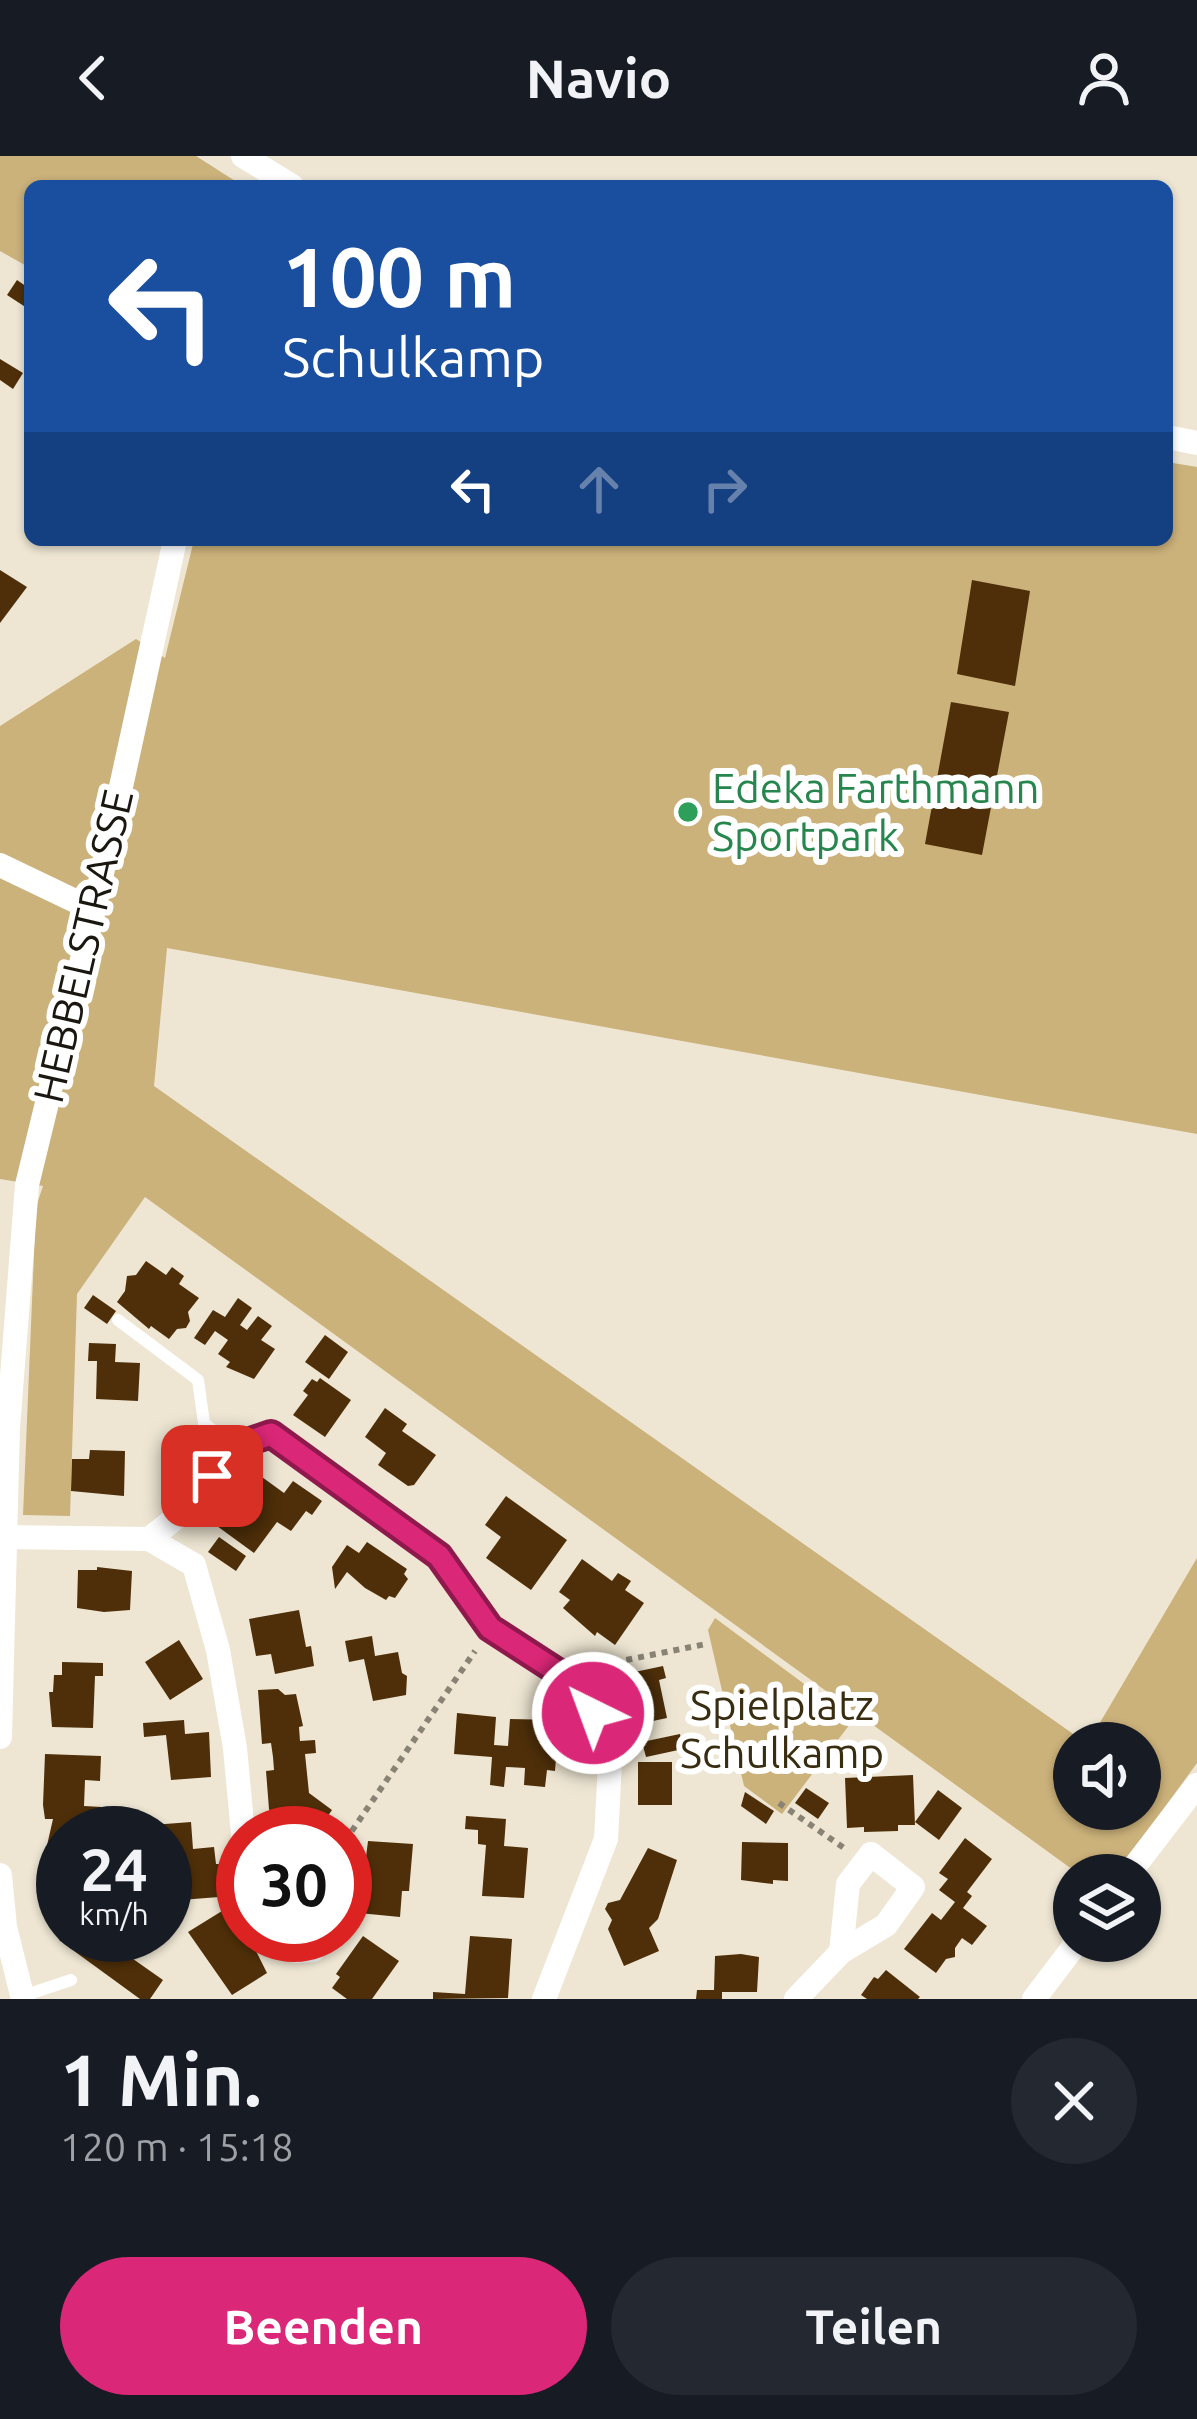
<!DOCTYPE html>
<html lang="de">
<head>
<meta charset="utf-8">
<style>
	body { margin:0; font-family:Ubuntu,sans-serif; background:#242831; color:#f1f3f6; height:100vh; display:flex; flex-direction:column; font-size:45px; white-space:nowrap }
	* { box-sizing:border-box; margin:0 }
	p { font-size:39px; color:#9ea1a6 }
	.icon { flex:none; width:66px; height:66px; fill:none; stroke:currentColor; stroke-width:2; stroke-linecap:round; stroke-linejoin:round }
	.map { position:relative; height:1843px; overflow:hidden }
	.drawer { display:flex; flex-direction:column; background:#171b24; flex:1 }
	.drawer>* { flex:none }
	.banner { position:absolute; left:24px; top:24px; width:1149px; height:366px; border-radius:18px; box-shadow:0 3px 9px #0004; background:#1a4fa0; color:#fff; overflow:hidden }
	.buttons { position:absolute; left:1053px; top:1566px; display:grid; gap:24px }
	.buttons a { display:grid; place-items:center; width:108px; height:108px; border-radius:50%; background:#171b24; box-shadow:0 3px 9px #0004; font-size:60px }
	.speed { position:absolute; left:36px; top:1650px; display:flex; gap:24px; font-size:60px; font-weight:700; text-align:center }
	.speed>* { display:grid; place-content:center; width:156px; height:156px; border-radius:50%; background:#171b24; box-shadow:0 3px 9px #0004; line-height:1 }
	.speed small { font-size:30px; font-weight:400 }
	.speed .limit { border:18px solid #d22; background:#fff; color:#111 }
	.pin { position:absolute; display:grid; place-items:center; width:102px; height:102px; color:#fff; margin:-51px; border-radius:24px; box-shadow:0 6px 18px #0006 }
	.me { position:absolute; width:132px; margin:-66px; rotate:318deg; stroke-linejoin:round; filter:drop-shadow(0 0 9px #0008) }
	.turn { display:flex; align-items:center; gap:42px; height:252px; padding:0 60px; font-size:54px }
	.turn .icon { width:156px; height:156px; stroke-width:2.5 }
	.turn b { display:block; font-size:84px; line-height:102px }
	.lanes { display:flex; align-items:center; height:114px; padding:0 60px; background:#0003; justify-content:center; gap:60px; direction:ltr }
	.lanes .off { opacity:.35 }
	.round { display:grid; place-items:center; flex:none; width:126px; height:126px; border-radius:63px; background:#242831 }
	.summary { display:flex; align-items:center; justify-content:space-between; height:204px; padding:0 60px }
	h1 { font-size:72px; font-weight:600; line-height:90px }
	.action { display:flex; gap:24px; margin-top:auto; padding:24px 60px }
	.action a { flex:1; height:138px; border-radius:72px; background:#db2777; color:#fff; font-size:48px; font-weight:600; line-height:138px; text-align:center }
	.action a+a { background:#242831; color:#f1f3f6 }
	header { display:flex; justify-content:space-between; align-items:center; height:156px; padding:0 60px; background:#171b24; font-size:54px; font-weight:600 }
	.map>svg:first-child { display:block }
	.green { fill:#cbb17a }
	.building { fill:#4e2f09 }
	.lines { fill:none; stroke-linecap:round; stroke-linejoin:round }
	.path { stroke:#898376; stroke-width:6; stroke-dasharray:6 6; stroke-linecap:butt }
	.service { stroke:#fff; stroke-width:12 }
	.minor { stroke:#fff; stroke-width:24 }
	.route-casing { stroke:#8e194d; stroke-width:30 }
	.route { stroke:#db2777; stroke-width:21 }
	.leisure-dot { fill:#2e9e5b; stroke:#fff; stroke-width:4.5 }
	.labels { text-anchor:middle; stroke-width:12; stroke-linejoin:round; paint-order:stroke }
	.leisure-label { font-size:42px; fill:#27864d; stroke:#fff; text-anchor:start }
	.street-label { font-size:42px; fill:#1a1711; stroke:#fff }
	.park-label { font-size:42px; fill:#392d11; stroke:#fff }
</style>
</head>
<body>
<header><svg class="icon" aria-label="back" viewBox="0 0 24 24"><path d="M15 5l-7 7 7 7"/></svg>Navio<svg class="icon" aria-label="person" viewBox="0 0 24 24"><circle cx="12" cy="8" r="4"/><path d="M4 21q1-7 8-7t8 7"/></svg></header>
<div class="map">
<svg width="1197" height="1843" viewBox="0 0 1197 1843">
	<rect width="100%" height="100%" fill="#eee6d3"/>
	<path class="green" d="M 0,0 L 196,0 L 243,30 L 30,30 L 30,112 L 0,95 Z
		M 1167,306 L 1197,311 L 1197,978 L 167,792 L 154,930 L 1086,1587 L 1074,1587 L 1074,1653 L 1140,1653 L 1140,1587 L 1088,1587 L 1197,1402 L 1197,1607 L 1115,1719 L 1080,1719 L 145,1041 L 77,1138 L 70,1360 L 23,1359 L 36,1051 L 43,1030 L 0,1023 L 0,570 L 136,483 L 165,502 L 194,384 L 1167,384 Z
		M 715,1462 L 853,1564 L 782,1658 L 744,1630 L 708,1474 Z"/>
	<path class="building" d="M 17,124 L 30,133 L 30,154 L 7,139 Z
		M 0,203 L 23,217 L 13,233 L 0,224 Z
		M 0,414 L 27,431 L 0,467 Z
		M 972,424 L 1030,435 L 1015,530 L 957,518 Z
		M 951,546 L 1009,556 L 982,699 L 925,688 Z
		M 146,1105 L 166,1119 L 172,1111 L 184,1120 L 179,1128 L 199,1142 L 188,1156 L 190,1165 L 186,1172 L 177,1173 L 169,1183 L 151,1170 L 149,1173 L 117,1146 L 125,1135 L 127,1120 L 136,1119 Z
		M 93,1139 L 116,1155 L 107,1168 L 84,1152 Z
		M 238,1142 L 252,1152 L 240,1169 L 247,1174 L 258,1160 L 272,1170 L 261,1184 L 275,1193 L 254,1223 L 226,1211 L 230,1206 L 218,1198 L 228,1184 L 215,1175 L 205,1189 L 194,1182 L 213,1154 L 225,1161 Z
		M 325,1179 L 348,1196 L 329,1223 L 305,1206 Z
		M 89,1187 L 116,1188 L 115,1206 L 140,1207 L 138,1245 L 96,1243 L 97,1205 L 88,1205 Z
		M 320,1222 L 351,1244 L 325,1281 L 293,1259 L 308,1239 L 303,1235 L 312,1223 L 317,1226 Z
		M 385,1252 L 407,1268 L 402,1275 L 436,1299 L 414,1329 L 408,1330 L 378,1309 L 386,1297 L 365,1281 Z
		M 90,1294 L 125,1295 L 124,1340 L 71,1335 L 72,1303 L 89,1303 Z
		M 255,1316 L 284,1337 L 293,1325 L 322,1345 L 312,1359 L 306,1355 L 291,1375 L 277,1366 L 254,1397 L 217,1370 Z
		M 506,1340 L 567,1384 L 531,1434 L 486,1402 L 501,1381 L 485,1369 Z
		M 219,1381 L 246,1400 L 236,1415 L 208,1396 Z
		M 367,1386 L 407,1413 L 404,1418 L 408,1423 L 395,1442 L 389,1440 L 386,1444 L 365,1432 L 347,1416 L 335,1433 L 332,1411 L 347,1389 L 359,1397 Z
		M 582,1403 L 612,1425 L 618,1417 L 631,1425 L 625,1434 L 644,1447 L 615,1489 L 597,1476 L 595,1480 L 563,1452 L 570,1444 L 559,1436 Z
		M 97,1411 L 132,1415 L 130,1454 L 104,1456 L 77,1452 L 78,1414 L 97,1414 Z
		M 299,1454 L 306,1491 L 311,1490 L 314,1510 L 275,1518 L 271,1498 L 256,1500 L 249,1463 Z
		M 372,1480 L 375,1500 L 398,1496 L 402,1517 L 407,1520 L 406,1539 L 373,1545 L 364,1503 L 349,1506 L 345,1485 Z
		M 179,1484 L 203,1523 L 170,1544 L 145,1506 Z
		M 62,1506 L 103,1507 L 103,1520 L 95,1520 L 93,1572 L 52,1571 L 49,1536 L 53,1536 L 54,1519 L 62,1519 Z
		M 663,1510 L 666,1522 L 659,1524 L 667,1562 L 629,1570 L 621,1532 L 632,1529 L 630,1517 Z
		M 278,1533 L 285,1539 L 296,1538 L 303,1570 L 299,1571 L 300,1585 L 315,1584 L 316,1597 L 305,1598 L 309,1637 L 332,1654 L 316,1677 L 294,1677 L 275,1664 L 269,1653 L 266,1615 L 274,1614 L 273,1601 L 271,1587 L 262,1588 L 258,1534 Z
		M 457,1557 L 496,1561 L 494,1589 L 508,1590 L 510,1563 L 559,1564 L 555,1615 L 547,1614 L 545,1631 L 524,1629 L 525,1612 L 506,1611 L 504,1631 L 490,1629 L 492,1601 L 454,1598 Z
		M 184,1564 L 185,1578 L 209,1576 L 211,1621 L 171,1624 L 166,1579 L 144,1581 L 143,1567 Z
		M 680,1578 L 683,1593 L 646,1601 L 642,1586 Z
		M 45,1598 L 101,1600 L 100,1625 L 85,1624 L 84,1650 L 102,1651 L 101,1665 L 86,1664 L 85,1677 L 63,1677 L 63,1727 L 47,1726 L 47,1707 L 43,1707 L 53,1663 L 45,1663 L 43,1649 Z
		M 638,1606 L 672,1606 L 672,1649 L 638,1649 Z
		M 913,1619 L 915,1669 L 898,1669 L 898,1675 L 864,1676 L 864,1671 L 847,1672 L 845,1622 Z
		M 806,1632 L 829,1647 L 818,1663 L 795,1647 Z
		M 938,1634 L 962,1652 L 939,1684 L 915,1666 Z
		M 745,1636 L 774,1655 L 766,1668 L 741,1650 Z
		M 466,1660 L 506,1663 L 504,1690 L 528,1692 L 524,1742 L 482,1740 L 486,1689 L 478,1688 L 478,1674 L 465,1673 Z
		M 191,1666 L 193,1693 L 214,1691 L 216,1708 L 219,1708 L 219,1741 L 181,1744 L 179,1727 L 172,1717 L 178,1711 L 176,1695 L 165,1695 L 165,1677 L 153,1677 L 152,1669 Z
		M 965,1682 L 992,1703 L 967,1736 L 972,1740 L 963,1752 L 987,1770 L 972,1789 L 962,1782 L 955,1792 L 955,1801 L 946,1803 L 936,1817 L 904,1793 L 932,1757 L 941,1764 L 955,1746 L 939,1734 L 948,1723 L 939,1717 Z
		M 368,1685 L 413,1688 L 409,1735 L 402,1735 L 400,1761 L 359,1757 Z
		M 742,1686 L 788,1687 L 788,1725 L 773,1724 L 773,1728 L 741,1724 Z
		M 648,1692 L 677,1704 L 658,1763 L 649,1772 L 659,1795 L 624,1810 L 608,1773 L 612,1764 L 605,1753 L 608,1747 L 620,1744 Z
		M 222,1755 L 239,1782 L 248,1779 L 267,1817 L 232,1839 L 188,1776 Z
		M 62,1779 L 99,1779 L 163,1824 L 150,1843 L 140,1843 L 59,1784 Z
		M 363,1780 L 399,1805 L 372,1843 L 347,1843 L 332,1832 L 340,1821 L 336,1818 Z
		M 470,1780 L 512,1783 L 508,1842 L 433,1843 L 433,1836 L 465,1838 Z
		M 741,1798 L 759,1801 L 757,1836 L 722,1836 L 722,1843 L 696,1843 L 697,1834 L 714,1834 L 715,1800 Z
		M 886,1814 L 920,1841 L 918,1843 L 867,1843 L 861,1839 L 874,1821 L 878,1823 Z"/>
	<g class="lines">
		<path class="path" d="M 591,1511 L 706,1488
			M 779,1647 L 847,1694
			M 345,1685 L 475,1495"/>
		<path class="service" d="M 118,1164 L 198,1224 L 204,1267 L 233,1291
			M 23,1840 L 71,1824"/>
		<path class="minor" d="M 243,0 L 292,30
			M 1167,281 L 1197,287
			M 0,709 L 94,754
			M 0,1271 L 8,1272 L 0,1581
			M 8,1272 L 27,1029 L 94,754 L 175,384
			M 6,1381 L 149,1383 L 191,1350 L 233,1291 L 271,1278 L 439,1400 L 490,1472 L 575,1527 L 611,1588 L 606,1683 L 544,1843
			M 149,1383 L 194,1409 L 218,1494 L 235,1592 L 243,1678
			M 0,1719 L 5,1771 L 23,1843
			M 1128,1719 L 1197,1629
			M 279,1779 L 296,1795 L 313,1794 L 323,1779
			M 796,1843 L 841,1796 L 848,1728 L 871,1698 L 913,1731 L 886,1769 L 841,1796
			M 1034,1843 L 1078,1785"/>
	</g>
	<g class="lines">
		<defs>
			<path id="route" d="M 212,1320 L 233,1291 L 271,1278 L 439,1400 L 490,1472 L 575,1527 L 593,1557"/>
		</defs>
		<use href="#route" class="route-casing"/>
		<use href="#route" class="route"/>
	</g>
	<circle class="leisure-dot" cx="688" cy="656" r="12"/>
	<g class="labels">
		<g class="leisure-label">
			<text x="712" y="647">Edeka Farthmann<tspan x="712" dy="48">Sportpark</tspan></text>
		</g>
		<g class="street-label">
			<text transform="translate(83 790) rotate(-77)" y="15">HEBBELSTRASSE</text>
		</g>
		<g class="park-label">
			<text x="782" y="1564">Spielplatz<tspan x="782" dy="48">Schulkamp</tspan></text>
		</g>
	</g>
</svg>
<div class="buttons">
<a><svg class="icon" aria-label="sound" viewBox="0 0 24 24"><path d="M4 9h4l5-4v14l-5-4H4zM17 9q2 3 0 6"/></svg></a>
<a><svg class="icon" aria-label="layers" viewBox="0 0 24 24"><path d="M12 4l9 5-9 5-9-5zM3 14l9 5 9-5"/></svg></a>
</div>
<div class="speed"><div>24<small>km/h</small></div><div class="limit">30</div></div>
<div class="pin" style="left:212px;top:1320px;background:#d93025"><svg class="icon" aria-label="arrive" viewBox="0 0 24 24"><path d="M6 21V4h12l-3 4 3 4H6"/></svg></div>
<svg class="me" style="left:593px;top:1557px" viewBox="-20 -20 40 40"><circle r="17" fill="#db2777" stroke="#fff" stroke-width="3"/><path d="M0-11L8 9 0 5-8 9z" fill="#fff"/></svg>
<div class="banner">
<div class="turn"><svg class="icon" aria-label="left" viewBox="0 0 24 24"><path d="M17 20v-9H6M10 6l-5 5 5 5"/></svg><div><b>100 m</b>Schulkamp</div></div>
<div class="lanes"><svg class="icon" aria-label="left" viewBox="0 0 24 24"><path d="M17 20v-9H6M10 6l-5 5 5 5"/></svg><svg class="icon off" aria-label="ahead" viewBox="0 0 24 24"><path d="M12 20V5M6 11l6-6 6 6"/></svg><svg class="icon off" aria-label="right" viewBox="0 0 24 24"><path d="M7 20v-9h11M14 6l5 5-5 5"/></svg></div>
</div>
</div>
<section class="drawer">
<div class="summary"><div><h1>1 Min.</h1><p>120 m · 15:18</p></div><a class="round"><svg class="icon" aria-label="close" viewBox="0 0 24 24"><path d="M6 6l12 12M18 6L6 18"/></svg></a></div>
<div class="action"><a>Beenden</a><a>Teilen</a></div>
</section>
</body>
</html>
